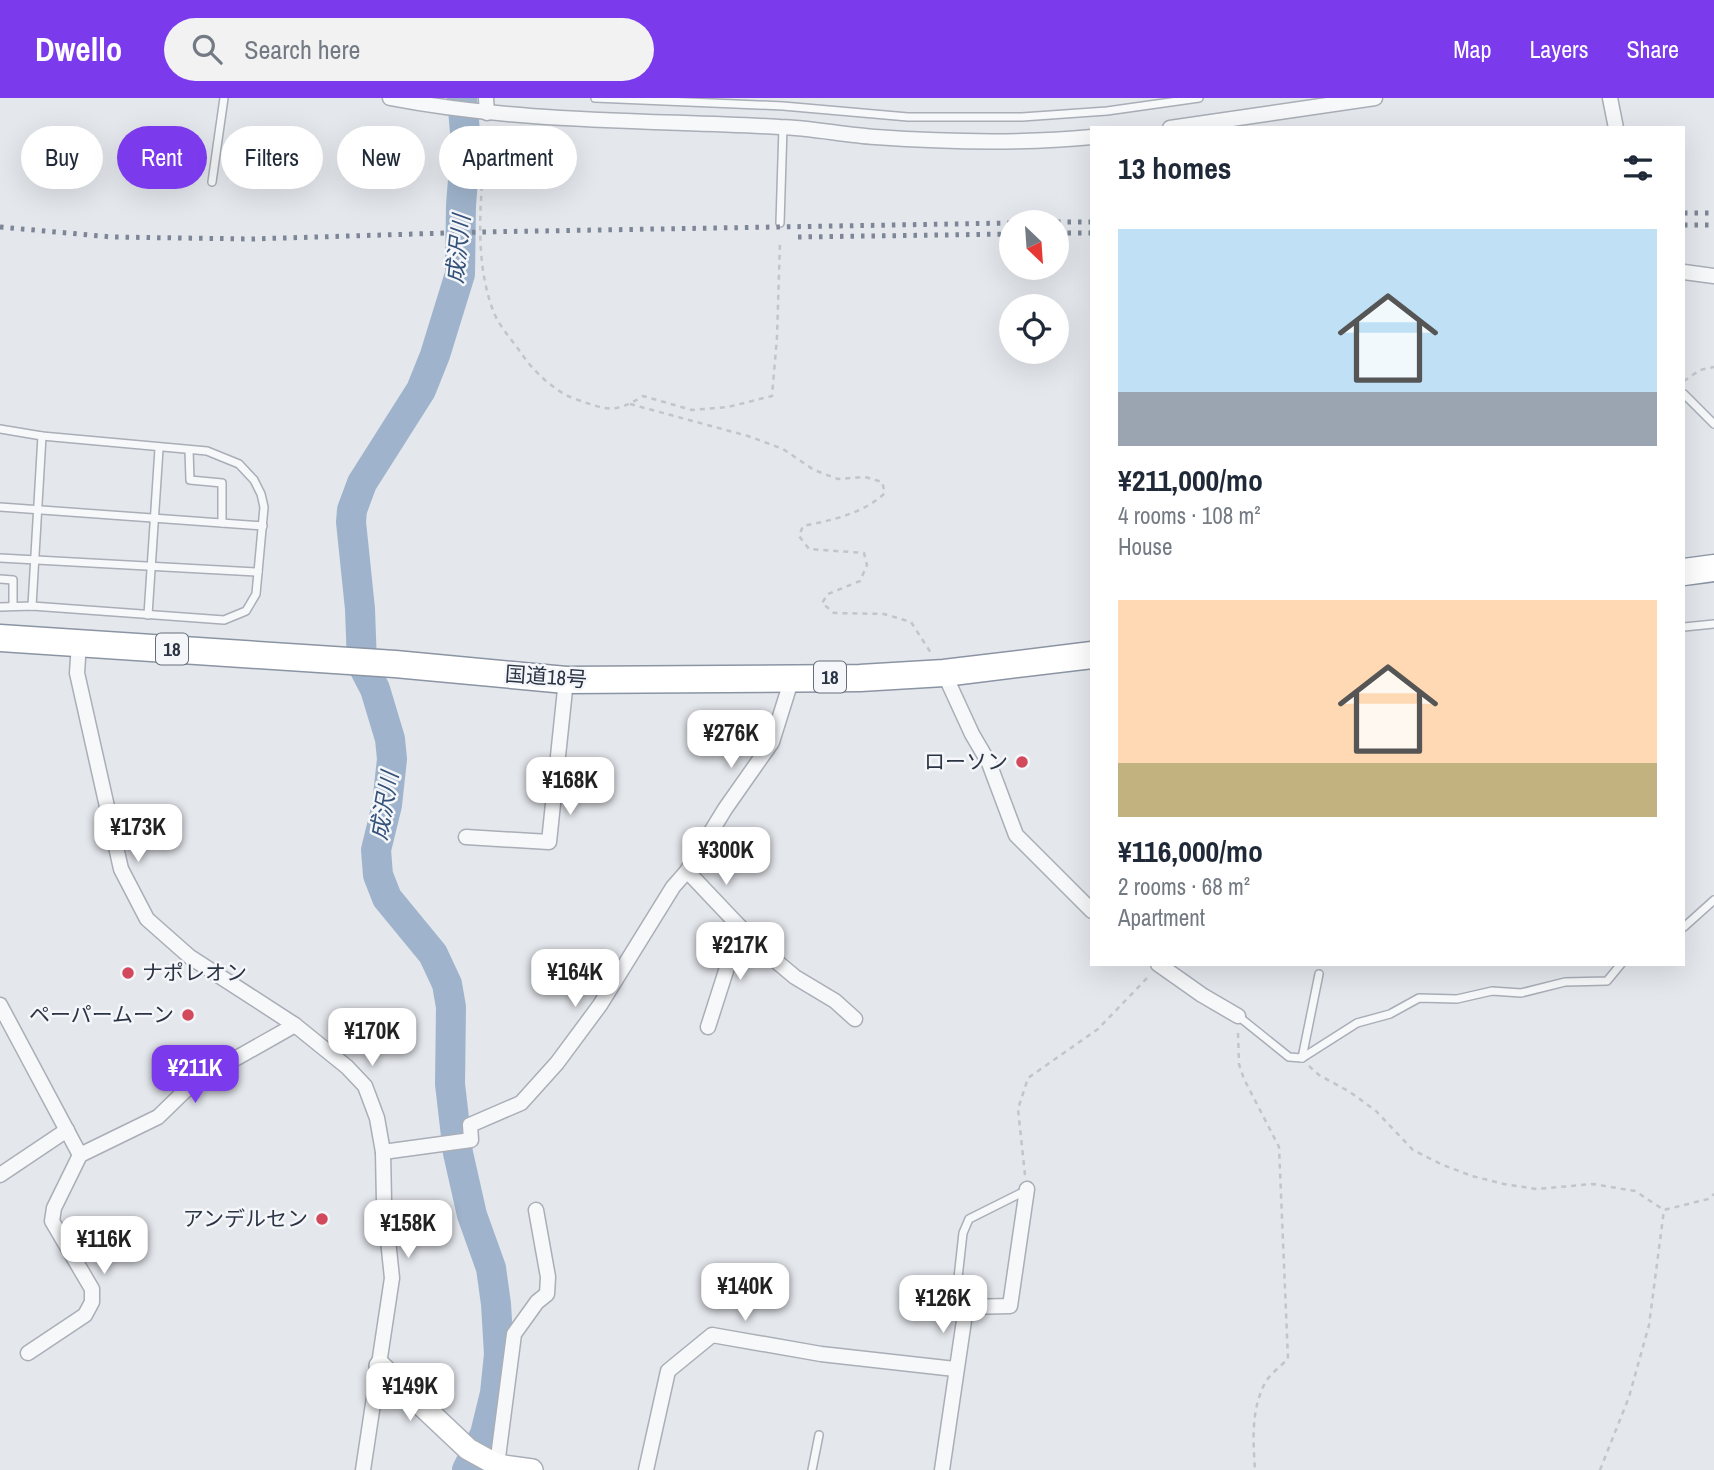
<!DOCTYPE html>
<html lang="en">
<head>
<meta charset="utf-8">
<style>
  body { margin:0; font-family:"Archivo Narrow","Noto Sans JP",sans-serif; background:#f2f2f3; color:#1f2937; height:100vh; display:flex; flex-direction:column; font-size:26px; white-space:nowrap }
  * { box-sizing:border-box; margin:0 }
  p { font-size:23px; color:#747a83 }
  .icon { flex:none; width:38px; height:38px; fill:none; stroke:currentColor; stroke-width:2; stroke-linecap:round; stroke-linejoin:round }
  .map { position:relative; flex:1; overflow:hidden }
  .side { position:absolute; left:1090px; top:28px; width:595px; height:840px; display:flex; flex-direction:column; background:#fff; border-radius:0px; box-shadow:0 7px 28px #0002 }
  .side>* { flex:none }
  .banner { position:absolute; left:21px; top:28px; width:665px; height:63px; display:flex; gap:14px }
  .needle { width:46px; rotate:155deg }
  .fabs { position:absolute; left:999px; top:112px; display:grid; gap:14px }
  .fabs a { display:grid; place-items:center; width:70px; height:70px; border-radius:50%; background:#fff; box-shadow:0 7px 28px #0002; font-size:35px }
  .price { position:absolute; translate:-50% -60px; padding:0 16px; border-radius:14px; background:#fff; color:#222; font-size:23px; line-height:46px; filter:drop-shadow(0 2px 4px #0008) }
  .price::after { content:''; position:absolute; left:50%; top:42px; width:21px; height:16px; margin-left:-10px; background:inherit; clip-path:polygon(0 0,100% 0,50% 100%) }
  .price.on { background:#7c3aed; color:#fff }
  ul { padding:0; list-style:none }
  li { display:grid; align-content:center; gap:14px; height:371px; padding:0 28px }
  li span { display:grid; place-items:center; height:217px; border-radius:0px; color:#555 }
  li>.icon { margin-inline-start:auto }
  span .icon { width:126px; height:126px; fill:#fffc; stroke-width:1 }
  li b { font-size:30px }
  h2 { display:flex; justify-content:space-between; align-items:center; height:84px; padding:0 28px; font-size:30px }
  .pill { padding:0 24px; border-radius:32px; background:#fff; box-shadow:0 7px 28px #0002; font-size:24px; line-height:63px }
  .pill.on { background:#7c3aed; color:#fff }
  header { display:flex; align-items:center; gap:42px; box-sizing:border-box; height:98px; padding:0 35px; background:#7c3aed; color:#fff }
  header strong { font-size:33px }
  nav { display:flex; gap:38px; margin-inline-start:auto; font-size:24px }
  .search { width:490px; height:63px; background:#f2f2f3; display:flex; align-items:center; gap:18px; box-sizing:border-box; padding:0 24px; border-radius:38px; color:#747a83; font-size:26px }
  .map>svg:first-child { display:block }
  .lines { fill:none; stroke-linecap:round; stroke-linejoin:round }
  .river { stroke:#9fb4cc; stroke-width:30 }
  .lane-casing { stroke:#a9aeb7; stroke-width:10 }
  .street-casing { stroke:#a9aeb7; stroke-width:17 }
  .secondary-casing { stroke:#a9aeb7; stroke-width:24 }
  .highway-casing { stroke:#8b94a3; stroke-width:29 }
  .path { stroke:#c2c5cb; stroke-width:2.5; stroke-dasharray:5 5; stroke-linecap:butt }
  .lane { stroke:#f7f8fa; stroke-width:7 }
  .street { stroke:#f7f8fa; stroke-width:14 }
  .secondary { stroke:#fff; stroke-width:21 }
  .highway { stroke:#fff; stroke-width:26 }
  .rail { stroke:#7d8696; stroke-width:5; stroke-dasharray:3.5 7; stroke-linecap:butt }
  .poi-dot { fill:#d1495b; stroke:#f4f6f9; stroke-width:2.5 }
  .labels { text-anchor:middle; stroke-width:5; stroke-linejoin:round; paint-order:stroke }
  .shield { fill:#f4f6f9; stroke:#676e7b; stroke-width:2 }
  .shield-label { font-size:19px; font-weight:bold; fill:#2b3445 }
  .street-label { font-size:21px; fill:#2b3445; stroke:#f4f6f9 }
  .poi-label { font-size:21px; fill:#2b3445; stroke:#f4f6f9; text-anchor:end }
  .water-label { font-size:23px; font-style:italic; fill:#34527a; stroke:#f4f6f9 }
</style>
</head>
<body>
<header>
<strong>Dwello</strong>
<div class="search"><svg class="icon" aria-label="search" viewBox="0 0 24 24"><circle cx="10" cy="10" r="6"/><path d="M15 15l6 6"/></svg>Search here</div>
<nav><a>Map</a><a>Layers</a><a>Share</a></nav>
</header>
<div class="map">
<svg width="1714" height="1372" viewBox="0 0 1714 1372">
  <rect width="100%" height="100%" fill="#e4e7ec"/>
  <g class="lines">
    <!-- river -->
    <path class="river" d="M 462,0 L 466,45 L 461,107 L 460,176 L 435,257 L 421,292 L 362,385 L 352,412 L 351,424 L 360,511 L 362,566 L 375,591 L 390,641 L 392,661 L 387,707 L 376,752 L 378,777 L 387,800 L 433,856 L 447,886 L 451,909 L 450,986 L 458,1055 L 472,1117 L 491,1170 L 496,1206 L 499,1256 L 495,1295 L 485,1336 L 467,1372"/>
    <!-- lane casing -->
    <g class="lane-casing">
      <g id="lane">
        <path d="M 595,0 L 783,8 L 908,19 L 1022,19 L 1107,13 L 1199,0"/>
        <path d="M 212,84 L 224,0"/>
        <path d="M 780,125 L 783,29"/>
        <path d="M 1684,296 L 1714,326"/>
        <path d="M 0,331 L 42,338 L 207,353 L 239,366 L 254,382 L 261,396 L 264,409 L 256,496 L 246,513 L 224,522 L 32,508 L 0,509"/>
        <path d="M 189,352 L 190,382 L 222,385 L 222,425"/>
        <path d="M 0,409 L 263,428"/>
        <path d="M 0,460 L 258,474"/>
        <path d="M 0,481 L 13,482 L 13,508"/>
        <path d="M 32,508 L 42,338"/>
        <path d="M 148,517 L 159,351"/>
        <path d="M 1684,529 L 1714,526"/>
        <path d="M 1684,829 L 1714,802"/>
        <path d="M 1238,918 L 1289,959 L 1302,960 L 1357,925 L 1390,916 L 1419,900 L 1457,901 L 1492,893 L 1521,895 L 1565,884 L 1607,883 L 1621,866"/>
        <path d="M 1302,960 L 1319,876"/>
        <path d="M 966,1209 L 955,1207 L 963,1135 L 969,1121 L 1027,1092"/>
        <path d="M 812,1372 L 819,1337"/>
      </g>
    </g>
    <!-- street casing -->
    <g class="street-casing">
      <g id="street">
        <path d="M 390,0 C 519,25 650,22 780,29 C 812,30 844,37 875,39 C 947,44 1020,46 1092,39"/>
        <path d="M 486,0 L 487,15"/>
        <path d="M 1610,0 L 1616,30"/>
        <path d="M 1170,30 L 1375,0"/>
        <path d="M 1684,174 L 1714,178"/>
        <path d="M 79,545 L 77,575 L 121,771 L 147,821 L 190,859 L 295,927 L 347,969 L 365,988 L 377,1020 L 383,1054 L 384,1104 L 392,1180 L 363,1372"/>
        <path d="M 944,575 L 972,636 L 989,665 L 1016,737 L 1092,813"/>
        <path d="M 466,739 L 549,744 L 566,582"/>
        <path d="M 687,773 L 759,849 L 795,879 L 835,903 L 855,921"/>
        <path d="M 1158,866 L 1202,897 L 1238,918"/>
        <path d="M 0,907 L 80,1057"/>
        <path d="M 708,929 L 740,829"/>
        <path d="M 383,1054 L 471,1042 L 470,1027 L 521,1005 L 557,965 L 600,907 L 673,789 L 687,773 L 725,711 L 772,644 L 792,580"/>
        <path d="M 0,1077 L 67,1032"/>
        <path d="M 28,1255 L 85,1217 L 92,1204 L 92,1191 L 52,1123 L 54,1110 L 80,1057 L 158,1019 L 194,984 L 295,927"/>
        <path d="M 497,1367 L 514,1236 L 537,1204 L 547,1196 L 548,1179 L 536,1112"/>
        <path d="M 646,1372 L 668,1273 L 712,1237 L 821,1256 L 955,1271"/>
        <path d="M 942,1372 L 966,1209 L 1010,1208 L 1027,1091"/>
      </g>
    </g>
    <!-- secondary casing -->
    <g class="secondary-casing">
      <path id="secondary" d="M 380,1268 L 468,1351 L 497,1367 L 532,1372"/>
    </g>
    <!-- highway casing -->
    <g class="highway-casing">
      <g id="highway">
        <path d="M 1684,474 L 1714,470"/>
        <path d="M 0,540 L 395,566 L 566,582 L 860,580 L 944,575 L 1092,557"/>
      </g>
    </g>
    <!-- path -->
    <g class="path">
      <path d="M 486,28 C 483,89 471,156 494,215 C 500,229 512,242 521,255 C 534,274 556,295 578,302 C 608,312 614,316 643,298 L 692,312 L 728,309 L 772,298 L 777,239 L 780,144"/>
      <path d="M 1684,283 L 1700,272 L 1714,269"/>
      <path d="M 630,306 L 748,338 L 783,351 L 814,372 L 838,381 L 865,379 L 882,384 L 885,395 C 862,416 833,422 803,428 L 799,438 L 809,451 L 864,455 L 867,467 L 860,483 L 828,496 L 822,505 L 834,515 L 884,516 L 911,524 L 931,555"/>
      <path d="M 1238,935 L 1239,966 L 1244,981 L 1279,1049 L 1288,1261 C 1281,1268 1270,1276 1265,1285 C 1251,1312 1253,1342 1255,1372"/>
      <path d="M 1309,968 L 1319,977 L 1350,994 L 1376,1013 L 1413,1052 L 1443,1067 L 1472,1078 L 1504,1086 L 1537,1091 L 1593,1086 L 1635,1093 L 1664,1112 L 1708,1101 L 1714,1096"/>
      <path d="M 1025,1077 L 1018,1011 L 1028,980 L 1098,931 L 1150,877"/>
      <path d="M 1600,1372 L 1629,1299 L 1649,1227 L 1664,1112"/>
    </g>
    <!-- lane -->
    <use href="#lane" class="lane"/>
    <!-- street -->
    <use href="#street" class="street"/>
    <!-- secondary -->
    <use href="#secondary" class="secondary"/>
    <!-- highway -->
    <use href="#highway" class="highway"/>
    <!-- rail -->
    <g class="rail">
      <path d="M 1684,115 L 1714,115"/>
      <path d="M 1057,124 L 1092,124"/>
      <path d="M 1684,127 L 1714,127"/>
      <path d="M 0,129 L 112,139 L 251,141 L 480,134 L 1012,125"/>
      <path d="M 1057,135 L 1092,135"/>
      <path d="M 798,139 L 1012,136"/>
    </g>
  </g>
  <!-- markers -->
  <g class="poi-dot">
    <circle cx="1022" cy="664" r="7"/>
    <circle cx="128" cy="875" r="7"/>
    <circle cx="188" cy="917" r="7"/>
    <circle cx="322" cy="1121" r="7"/>
  </g>
  <g class="labels">
    <!-- shield labels -->
    <g class="shield">
      <rect x="156" y="535.5" width="32" height="31" rx="5"/>
      <rect x="814" y="563.5" width="32" height="31" rx="5"/>
    </g>
    <g class="shield-label">
      <text x="172" y="558">18</text>
      <text x="830" y="586">18</text>
    </g>
    <!-- street labels -->
    <g class="street-label">
      <text transform="translate(546 579) rotate(4)" y="7">国道18号</text>
    </g>
    <!-- poi labels -->
    <g class="poi-label">
      <text x="1008" y="671">ローソン</text>
      <text x="142" y="882" text-anchor="start">ナポレオン</text>
      <text x="174" y="924">ペーパームーン</text>
      <text x="308" y="1128">アンデルセン</text>
    </g>
    <!-- water labels -->
    <g class="water-label">
      <text transform="translate(458 151) rotate(-84)" y="8">成沢川</text>
      <text transform="translate(384 708) rotate(-80)" y="8">成沢川</text>
    </g>
  </g>
</svg>
<div class="fabs">
<a><svg class="needle" viewBox="-14 -14 28 28"><path d="M0-13l5 13h-10z" fill="#e53935"/><path d="M0 13l5-13h-10z" fill="#747a83"/></svg></a>
<a><svg class="icon" aria-label="locate" viewBox="0 0 24 24"><circle cx="12" cy="12" r="6"/><path d="M12 2v4M12 18v4M2 12h4M18 12h4"/></svg></a>
</div>
<b class="price" style="left:731px;top:672px">¥276K</b>
<b class="price" style="left:570px;top:719px">¥168K</b>
<b class="price" style="left:138px;top:766px">¥173K</b>
<b class="price" style="left:726px;top:789px">¥300K</b>
<b class="price" style="left:740px;top:884px">¥217K</b>
<b class="price" style="left:575px;top:911px">¥164K</b>
<b class="price" style="left:372px;top:970px">¥170K</b>
<b class="price on" style="left:195px;top:1007px">¥211K</b>
<b class="price" style="left:408px;top:1162px">¥158K</b>
<b class="price" style="left:104px;top:1178px">¥116K</b>
<b class="price" style="left:745px;top:1225px">¥140K</b>
<b class="price" style="left:943px;top:1237px">¥126K</b>
<b class="price" style="left:410px;top:1325px">¥149K</b>
<div class="banner">
<a class="pill">Buy</a>
<a class="pill on">Rent</a>
<a class="pill">Filters</a>
<a class="pill">New</a>
<a class="pill">Apartment</a>
</div>
<section class="side">
<h2>13 homes<svg class="icon" aria-label="filters" viewBox="0 0 24 24"><path d="M4 7h16M4 17h16"/><circle cx="9" cy="7" r="2"/><circle cx="15" cy="17" r="2"/></svg></h2>
<ul>
<li><span style="background:linear-gradient(#bfe0f5 75%,#9aa5b1 0)"><svg class="icon" aria-label="home" viewBox="0 0 24 24"><path d="M3 11l9-7 9 7M6 9v11h12V9"/></svg></span><div><b>¥211,000/mo</b><p>4 rooms · 108 m²</p><p>House</p></div></li>
<li><span style="background:linear-gradient(#ffd9b3 75%,#c2b280 0)"><svg class="icon" aria-label="home" viewBox="0 0 24 24"><path d="M3 11l9-7 9 7M6 9v11h12V9"/></svg></span><div><b>¥116,000/mo</b><p>2 rooms · 68 m²</p><p>Apartment</p></div></li>
</ul>
</section>
</div>
</body>
</html>
